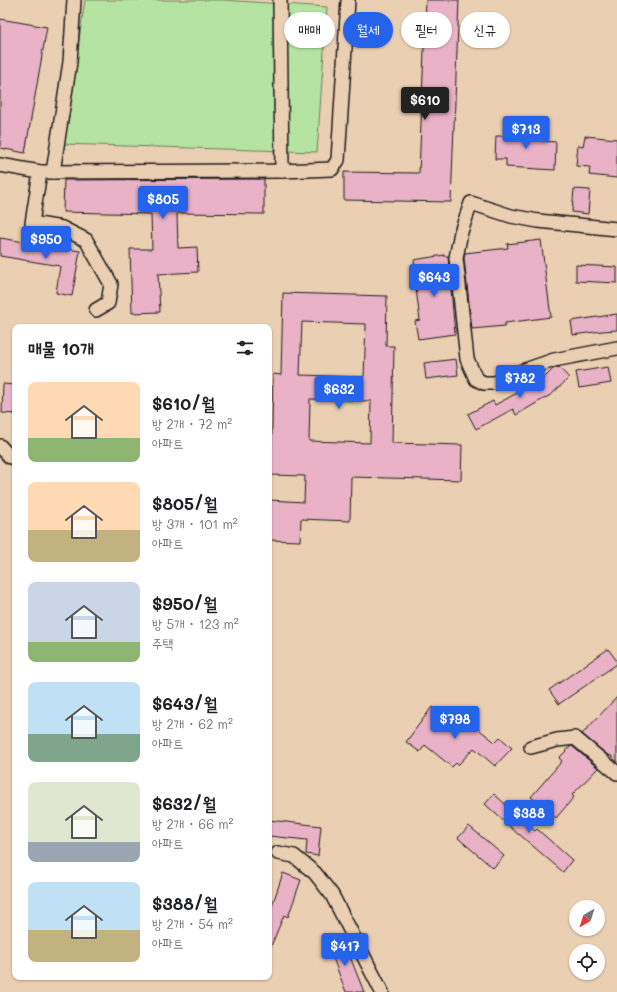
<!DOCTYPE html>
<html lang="ko">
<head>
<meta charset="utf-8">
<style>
  body { margin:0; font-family:Mali,"Poor Story",sans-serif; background:#f2f2f2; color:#202124; height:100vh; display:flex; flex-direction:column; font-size:15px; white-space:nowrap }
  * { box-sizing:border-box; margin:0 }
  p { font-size:13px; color:#757577 }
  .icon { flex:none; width:22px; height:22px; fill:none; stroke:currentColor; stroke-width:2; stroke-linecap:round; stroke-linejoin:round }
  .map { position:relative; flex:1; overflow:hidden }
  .details { position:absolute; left:12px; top:324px; width:260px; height:656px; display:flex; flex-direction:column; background:#fff; border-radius:8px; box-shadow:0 1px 3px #0004 }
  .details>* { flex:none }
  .top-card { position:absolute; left:284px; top:12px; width:273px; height:36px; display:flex; gap:8px }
  .needle { width:26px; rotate:219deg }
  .fabs { position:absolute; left:569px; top:900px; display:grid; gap:8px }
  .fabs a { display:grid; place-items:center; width:36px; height:36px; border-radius:50%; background:#fff; box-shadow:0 1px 3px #0004; font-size:20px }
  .price { position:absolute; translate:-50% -34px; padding:0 9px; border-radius:4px; background:#2563eb; color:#fff; font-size:13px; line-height:26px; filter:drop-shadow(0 1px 2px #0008) }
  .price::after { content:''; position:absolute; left:50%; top:24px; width:12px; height:9px; margin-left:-6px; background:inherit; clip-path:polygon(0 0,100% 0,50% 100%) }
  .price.current { background:#222; color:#fff }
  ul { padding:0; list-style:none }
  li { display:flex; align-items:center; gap:12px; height:100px; padding:0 16px }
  li span { display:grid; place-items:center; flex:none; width:112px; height:80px; border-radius:8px; color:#555 }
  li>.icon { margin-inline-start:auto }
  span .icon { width:48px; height:48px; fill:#fffc; stroke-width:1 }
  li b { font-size:17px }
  h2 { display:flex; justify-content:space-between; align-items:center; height:48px; padding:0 16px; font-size:17px }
  .pill { padding:0 14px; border-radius:18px; background:#fff; box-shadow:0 1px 3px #0004; font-size:14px; line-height:36px }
  .pill.current { background:#2563eb; color:#fff }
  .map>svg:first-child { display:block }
  .green { fill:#b5e3a1; stroke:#68805e }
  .building { fill:#eab2c7; stroke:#1c1c1c; fill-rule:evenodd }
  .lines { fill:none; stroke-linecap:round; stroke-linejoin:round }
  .street-casing { stroke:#1c1c1c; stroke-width:16 }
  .street { stroke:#ebcfb2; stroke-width:13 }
</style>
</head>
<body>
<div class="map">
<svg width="617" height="992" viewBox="0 0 617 992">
  <rect width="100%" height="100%" fill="#ebcfb2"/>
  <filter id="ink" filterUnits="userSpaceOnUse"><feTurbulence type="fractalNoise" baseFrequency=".025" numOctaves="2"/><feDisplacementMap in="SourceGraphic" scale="8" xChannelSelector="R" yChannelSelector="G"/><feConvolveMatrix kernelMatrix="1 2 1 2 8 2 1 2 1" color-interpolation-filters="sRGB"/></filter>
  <g filter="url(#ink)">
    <!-- green -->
    <path class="green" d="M 85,0 L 223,0 L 327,7 L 317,152 L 63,144 Z"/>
    <!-- building -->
    <g class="building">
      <path d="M 426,0 L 459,0 L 451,202 L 344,200 L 344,172 L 419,173 Z"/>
      <path d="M 0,19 L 47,27 L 25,153 L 0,148 Z"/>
      <path d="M 504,129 L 542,130 L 541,141 L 556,142 L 555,170 L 506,167 L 506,159 L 495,159 L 496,136 L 504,136 Z"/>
      <path d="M 585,136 L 617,139 L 617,178 L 589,175 L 590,167 L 576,166 L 578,145 L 583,146 Z"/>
      <path d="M 264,179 L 264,214 L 177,213 L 178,248 L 197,247 L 198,272 L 158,274 L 160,312 L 132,313 L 130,249 L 152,249 L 151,214 L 63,212 L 64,180 Z"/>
      <path d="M 574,189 L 590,190 L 588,214 L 572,212 Z"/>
      <path d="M 0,238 L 80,251 L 72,296 L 56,293 L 60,266 L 0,256 Z"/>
      <path d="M 541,240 L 551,317 L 505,323 L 505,326 L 472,329 L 464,258 L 465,253 L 508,248 L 507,244 Z"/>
      <path d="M 444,255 L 444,256 L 448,256 L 455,334 L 418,339 L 415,321 L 420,320 L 416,289 L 418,289 L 414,260 Z"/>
      <path d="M 576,265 L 617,267 L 617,283 L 576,281 Z"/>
      <path d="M 283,293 L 387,296 L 386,346 L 394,346 L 392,443 L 462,445 L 461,480 L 351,477 L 350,521 L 301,519 L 300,541 L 269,540 L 269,500 L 304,502 L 305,476 L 271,475 L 273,374 L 281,375 ZM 302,322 L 366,324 L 364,377 L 300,375 ZM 310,399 L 371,401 L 370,443 L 309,441 Z"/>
      <path d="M 617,314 L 617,330 L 602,331 L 573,335 L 571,321 Z"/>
      <path d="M 456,359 L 458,375 L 426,379 L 424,363 Z"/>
      <path d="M 559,367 L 569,378 L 552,394 L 516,415 L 513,409 L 476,429 L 468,414 L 493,401 L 495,405 L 543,379 L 553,369 Z"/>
      <path d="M 608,367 L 611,383 L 579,388 L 576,372 Z"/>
      <path d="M 3,384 L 15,385 L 15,414 L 2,413 Z"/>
      <path d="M 608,649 L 617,661 L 617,664 L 559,704 L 549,690 Z"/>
      <path d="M 617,697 L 617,762 L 610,755 L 609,756 L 582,734 Z"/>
      <path d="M 432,707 L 461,728 L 467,720 L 495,742 L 500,737 L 512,748 L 495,766 L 474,748 L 458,765 L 456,763 L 452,767 L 425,745 L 420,752 L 406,742 Z"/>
      <path d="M 572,746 L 598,768 L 572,795 L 574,797 L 556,818 L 531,797 L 562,761 L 559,758 L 570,747 Z"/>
      <path d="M 494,794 L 535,831 L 537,829 L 572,860 L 563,872 L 519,834 L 519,835 L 485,804 Z"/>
      <path d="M 269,820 L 321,826 L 318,856 L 306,854 L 307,840 L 269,836 Z"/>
      <path d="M 469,826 L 504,856 L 493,868 L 458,838 Z"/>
      <path d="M 283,873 L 301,880 L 288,917 L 284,915 L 269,951 L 269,915 Z"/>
      <path d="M 343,939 L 364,992 L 346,992 L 328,945 Z"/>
    </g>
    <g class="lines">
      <!-- street casing -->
      <g class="street-casing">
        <g id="street">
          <path d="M 280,0 L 282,171"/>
          <path d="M 0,165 L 40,172 L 282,171 L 332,169 L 338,160 L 348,0"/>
          <path d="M 40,172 L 32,223 L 62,228 L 86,240 L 111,284 L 108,303 L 96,310"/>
          <path d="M 53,172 L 70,62 L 74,0"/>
          <path d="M 617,229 L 538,221 L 511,216 L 471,203 L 461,232 L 456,258 L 467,359 L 476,379 L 484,383 L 495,383 L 519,372 L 554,360 L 617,348"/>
          <path d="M 0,446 L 10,457 L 15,458"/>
          <path d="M 531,747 L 557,740 L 575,738 L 617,773"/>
          <path d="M 278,853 L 294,856 L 315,873 L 332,895 L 382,992"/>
        </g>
      </g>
      <!-- street -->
      <use href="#street" class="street"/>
    </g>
  </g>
</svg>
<div class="fabs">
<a><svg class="needle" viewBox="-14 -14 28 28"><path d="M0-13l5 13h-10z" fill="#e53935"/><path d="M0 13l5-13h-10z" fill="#757577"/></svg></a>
<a><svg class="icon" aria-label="locate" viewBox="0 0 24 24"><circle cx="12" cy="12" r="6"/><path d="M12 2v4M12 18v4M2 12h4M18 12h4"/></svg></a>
</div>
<b class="price current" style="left:425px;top:121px">$610</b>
<b class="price" style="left:526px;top:150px">$713</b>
<b class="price" style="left:163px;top:220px">$805</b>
<b class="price" style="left:46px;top:260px">$950</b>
<b class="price" style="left:434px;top:298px">$643</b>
<b class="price" style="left:520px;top:399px">$782</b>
<b class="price" style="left:339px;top:410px">$632</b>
<b class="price" style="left:455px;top:740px">$798</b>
<b class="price" style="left:529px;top:834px">$388</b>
<b class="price" style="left:345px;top:967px">$417</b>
<div class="top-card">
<a class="pill">매매</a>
<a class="pill current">월세</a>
<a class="pill">필터</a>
<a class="pill">신규</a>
</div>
<section class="details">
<h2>매물 10개<svg class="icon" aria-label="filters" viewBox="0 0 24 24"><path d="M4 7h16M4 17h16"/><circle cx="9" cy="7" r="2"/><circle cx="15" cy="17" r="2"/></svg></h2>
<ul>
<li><span style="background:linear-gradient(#ffd9b3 70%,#8fb573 0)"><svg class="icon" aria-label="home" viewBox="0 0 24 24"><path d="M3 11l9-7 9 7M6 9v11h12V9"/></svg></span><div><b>$610/월</b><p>방 2개 · 72 m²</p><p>아파트</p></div></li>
<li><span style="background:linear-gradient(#ffd9b3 60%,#c2b280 0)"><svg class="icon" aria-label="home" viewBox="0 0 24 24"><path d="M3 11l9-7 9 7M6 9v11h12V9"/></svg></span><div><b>$805/월</b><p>방 3개 · 101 m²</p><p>아파트</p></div></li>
<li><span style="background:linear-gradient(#c9d6e8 75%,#8fb573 0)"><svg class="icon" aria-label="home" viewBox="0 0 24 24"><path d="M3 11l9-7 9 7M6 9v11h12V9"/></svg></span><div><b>$950/월</b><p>방 5개 · 123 m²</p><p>주택</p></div></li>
<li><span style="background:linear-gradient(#bfe0f5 65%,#7fa58c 0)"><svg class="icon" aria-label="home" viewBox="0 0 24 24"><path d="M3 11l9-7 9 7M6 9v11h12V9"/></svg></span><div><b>$643/월</b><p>방 2개 · 62 m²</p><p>아파트</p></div></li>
<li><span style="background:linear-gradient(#dfe7d0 75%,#9aa5b1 0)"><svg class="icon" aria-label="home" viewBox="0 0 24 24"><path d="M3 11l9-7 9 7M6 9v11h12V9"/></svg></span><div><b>$632/월</b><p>방 2개 · 66 m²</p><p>아파트</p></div></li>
<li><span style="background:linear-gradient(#bfe0f5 60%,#c2b280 0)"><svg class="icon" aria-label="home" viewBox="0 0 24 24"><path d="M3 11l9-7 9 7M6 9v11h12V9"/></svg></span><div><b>$388/월</b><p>방 2개 · 54 m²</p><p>아파트</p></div></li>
</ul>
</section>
</div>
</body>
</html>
